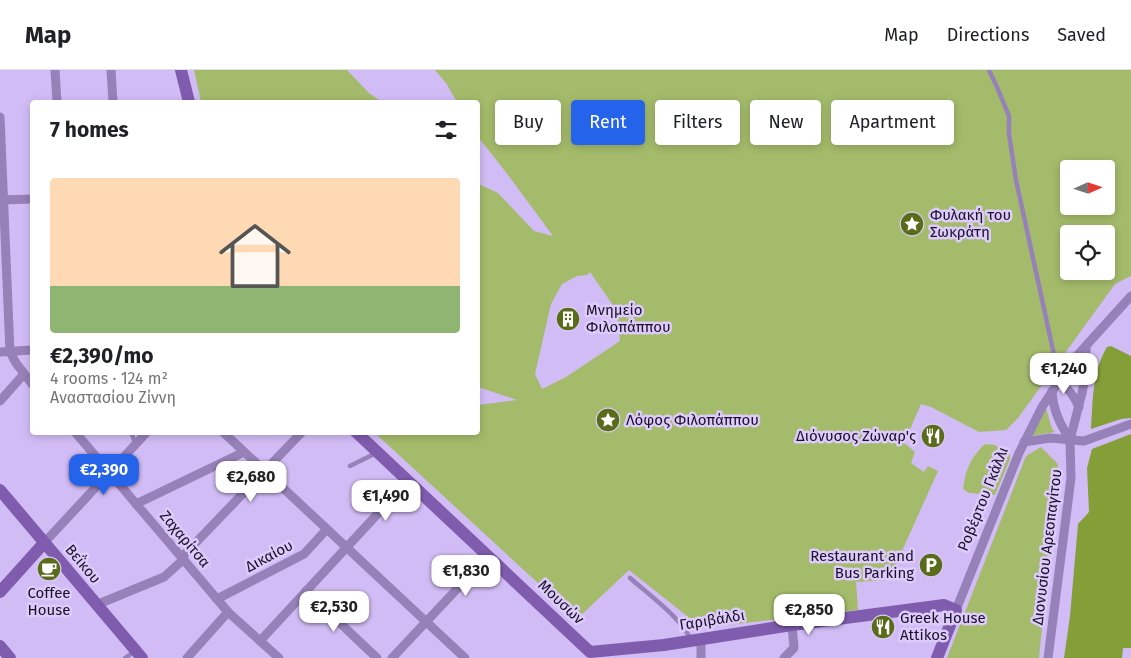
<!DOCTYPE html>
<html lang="en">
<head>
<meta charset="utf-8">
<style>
  body { margin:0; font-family:"Fira Sans",sans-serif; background:#f2f2f2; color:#202124; height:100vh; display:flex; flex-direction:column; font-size:19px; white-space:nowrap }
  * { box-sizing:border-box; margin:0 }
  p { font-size:16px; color:#757577 }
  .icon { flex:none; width:28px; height:28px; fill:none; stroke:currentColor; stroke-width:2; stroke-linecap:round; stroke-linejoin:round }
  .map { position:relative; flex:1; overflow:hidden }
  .details { position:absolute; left:30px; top:30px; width:450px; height:335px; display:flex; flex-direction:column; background:#fff; border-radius:5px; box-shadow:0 2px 8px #0003 }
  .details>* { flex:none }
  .hud { position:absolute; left:495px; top:30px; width:475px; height:45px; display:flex; gap:10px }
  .needle { width:32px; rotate:87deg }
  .controls { position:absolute; left:1060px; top:90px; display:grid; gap:10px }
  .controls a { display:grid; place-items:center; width:55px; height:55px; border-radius:5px; background:#fff; box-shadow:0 2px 8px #0003; font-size:25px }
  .price { position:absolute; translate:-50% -42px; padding:0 11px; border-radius:10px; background:#fff; color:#222; font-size:16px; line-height:32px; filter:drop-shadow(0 1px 2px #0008) }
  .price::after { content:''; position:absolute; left:50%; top:30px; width:15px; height:11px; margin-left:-8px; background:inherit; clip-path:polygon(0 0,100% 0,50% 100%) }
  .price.on { background:#2563eb; color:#fff }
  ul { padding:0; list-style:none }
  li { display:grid; align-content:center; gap:10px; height:265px; padding:0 20px }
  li+li { border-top:1px solid #e0e0e0 }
  li span { display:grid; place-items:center; height:155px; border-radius:5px; color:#555 }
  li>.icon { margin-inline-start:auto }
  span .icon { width:90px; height:90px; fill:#fffc; stroke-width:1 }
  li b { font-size:21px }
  h2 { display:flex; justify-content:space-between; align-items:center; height:60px; padding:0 20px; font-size:21px }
  .chip { padding:0 18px; border-radius:5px; background:#fff; box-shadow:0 2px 8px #0003; font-size:18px; line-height:45px }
  .chip.on { background:#2563eb; color:#fff }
  header { display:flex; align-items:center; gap:30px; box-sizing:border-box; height:70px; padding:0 25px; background:#fff; border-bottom:1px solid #e0e0e0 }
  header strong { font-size:24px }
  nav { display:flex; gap:28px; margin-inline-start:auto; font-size:18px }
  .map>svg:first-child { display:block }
  .green { fill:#a4bb6b; fill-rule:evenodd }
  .forest { fill:#849e38 }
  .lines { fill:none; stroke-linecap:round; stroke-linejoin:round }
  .lane { stroke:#9781b9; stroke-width:4.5 }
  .street { stroke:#9781b9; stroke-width:9 }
  .secondary { stroke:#805caf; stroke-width:12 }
  .labels { text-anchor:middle; stroke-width:5; stroke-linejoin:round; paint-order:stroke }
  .poi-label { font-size:15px; fill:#1a1126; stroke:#ddcbfb; text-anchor:start }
  .street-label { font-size:15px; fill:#1a1126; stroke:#ddcbfb }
</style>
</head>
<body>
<header>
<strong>Map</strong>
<nav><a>Map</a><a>Directions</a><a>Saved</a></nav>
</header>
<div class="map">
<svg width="1131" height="588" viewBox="0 0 1131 588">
  <rect width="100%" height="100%" fill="#d2bcf6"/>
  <!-- green -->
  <g class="green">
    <path d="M 194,0 L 347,0 L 369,23 L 382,32 L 201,32 Z"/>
    <path d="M 435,0 L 1131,0 L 1131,206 L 1115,214 L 1018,348 L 1006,360 L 979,362 L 931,337 L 921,334 L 904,373 L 915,382 L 911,393 L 924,402 L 928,396 L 938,401 L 889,510 L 856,512 L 858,540 L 702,558 L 629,500 L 577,549 L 375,363 L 478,362 L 478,335 L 517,330 L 478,317 L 478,115 L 479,114 L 498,123 L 534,161 L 553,166 L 505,101 L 478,67 L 478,32 L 457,32 L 446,13 ZM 1069,99 L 1106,99 L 1106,136 L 1069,136 ZM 1069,164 L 1106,164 L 1106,201 L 1069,201 ZM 590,202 L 617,241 L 620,271 L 566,307 L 542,319 L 535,304 L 551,234 L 562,214 L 577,206 L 587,205 Z"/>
    <path d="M 1046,338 L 1052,359 L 1055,362 L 1031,366 Z"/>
    <path d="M 985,374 L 995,375 L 1010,385 L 1010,389 L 995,425 L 969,423 L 963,419 C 966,399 970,388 985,374 Z"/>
    <path d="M 1041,377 L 1058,394 L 1039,588 L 947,588 L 1026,386 Z"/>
  </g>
  <!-- forest -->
  <g class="forest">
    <path d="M 1111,276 L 1131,286 L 1131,348 L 1121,349 L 1091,359 C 1093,331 1092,302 1107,277 Z"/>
    <path d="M 1131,364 L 1131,578 L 1123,578 L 1122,588 L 1064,588 L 1070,546 L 1078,454 L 1089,442 L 1087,398 L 1092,379 Z"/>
  </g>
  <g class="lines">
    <!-- lane -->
    <g class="lane">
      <path d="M 989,0 L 997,17 L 1009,46 L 1009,64 L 1016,110 L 1056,294"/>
      <path d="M 131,362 L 136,375"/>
      <path d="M 350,396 L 376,383"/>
      <path d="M 630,508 C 647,523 681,548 690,568"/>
      <path d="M 125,588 L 135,581"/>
    </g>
    <!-- street -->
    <g class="street">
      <path d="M 55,0 L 57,32"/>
      <path d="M 111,0 L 113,32"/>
      <path d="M 0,47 L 10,282 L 16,293 L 32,314"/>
      <path d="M 0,130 L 32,129"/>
      <path d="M 0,282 L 32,280"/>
      <path d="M 1056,295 L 1059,311 C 1068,319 1074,325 1079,337"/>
      <path d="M 1052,321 C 1053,340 1060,354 1070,370"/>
      <path d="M 0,331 L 24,304"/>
      <path d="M 75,362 L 228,542 L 279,588"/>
      <path d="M 223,362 L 465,588"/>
      <path d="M 1024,372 L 1050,368 L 1084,371 L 1131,354"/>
      <path d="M 136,434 L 244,382"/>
      <path d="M 44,473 L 147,362"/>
      <path d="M 182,487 L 302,362"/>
      <path d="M 306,521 L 377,588"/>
      <path d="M 217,529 L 304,484 L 327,459"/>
      <path d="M 96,535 L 164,507 L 184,489"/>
      <path d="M 956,540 L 1019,383 L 1042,337 L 1073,290 L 1131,226"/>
      <path d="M 701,568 L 701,588"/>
      <path d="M 260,571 L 408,411"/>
      <path d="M 187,588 L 228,542"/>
      <path d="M 392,588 L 488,486"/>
      <path d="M 784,588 L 794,578 L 792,555"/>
      <path d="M 1048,588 L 1071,408 L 1070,370 L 1082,323 L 1086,303 L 1086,277"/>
    </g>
    <!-- secondary -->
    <g class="secondary">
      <path d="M 181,0 L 189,32"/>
      <path d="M 356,362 L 590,582 L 664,575 L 792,555 L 944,535 L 956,540 L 937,588"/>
      <path d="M 0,420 L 142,588"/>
      <path d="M 0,522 L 44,473"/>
      <path d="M 0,576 L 10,588"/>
    </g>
  </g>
  <!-- icons -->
  <defs>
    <g id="sight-disc" transform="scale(1.25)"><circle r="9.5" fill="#596c1a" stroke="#ddcbfb"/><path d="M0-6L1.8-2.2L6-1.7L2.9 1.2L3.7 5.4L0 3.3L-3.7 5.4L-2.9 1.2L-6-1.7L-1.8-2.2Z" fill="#fff"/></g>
    <g id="building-disc" transform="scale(1.25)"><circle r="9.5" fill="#596c1a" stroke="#ddcbfb"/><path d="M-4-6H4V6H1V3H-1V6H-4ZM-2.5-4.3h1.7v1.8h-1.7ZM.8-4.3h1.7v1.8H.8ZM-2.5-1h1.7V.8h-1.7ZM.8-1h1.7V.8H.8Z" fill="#fff"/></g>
    <g id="restaurant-disc" transform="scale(1.25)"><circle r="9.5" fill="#596c1a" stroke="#ddcbfb"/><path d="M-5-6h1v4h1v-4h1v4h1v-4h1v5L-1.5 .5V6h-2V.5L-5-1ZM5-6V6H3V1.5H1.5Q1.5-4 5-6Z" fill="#fff"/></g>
    <g id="parking-disc" transform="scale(1.25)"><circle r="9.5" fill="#596c1a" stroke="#ddcbfb"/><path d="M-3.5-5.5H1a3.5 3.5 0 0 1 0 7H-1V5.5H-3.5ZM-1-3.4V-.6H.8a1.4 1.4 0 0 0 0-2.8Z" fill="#fff"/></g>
    <g id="cafe-disc" transform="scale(1.25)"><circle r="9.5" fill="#596c1a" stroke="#ddcbfb"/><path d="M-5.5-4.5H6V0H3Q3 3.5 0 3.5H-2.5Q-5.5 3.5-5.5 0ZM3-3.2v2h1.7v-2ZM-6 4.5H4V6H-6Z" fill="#fff"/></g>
  </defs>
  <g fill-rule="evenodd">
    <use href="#sight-disc" x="912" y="154"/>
    <use href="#building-disc" x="568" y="249"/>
    <use href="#sight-disc" x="608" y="350"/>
    <use href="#restaurant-disc" x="933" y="366"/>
    <use href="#parking-disc" x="931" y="495"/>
    <use href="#cafe-disc" x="49" y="499"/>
    <use href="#restaurant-disc" x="883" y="557"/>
  </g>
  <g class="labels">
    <!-- poi labels -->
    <g class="poi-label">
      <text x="930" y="150">Φυλακή του<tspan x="930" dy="17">Σωκράτη</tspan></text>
      <text x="586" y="245">Μνημείο<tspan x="586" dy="17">Φιλοπάππου</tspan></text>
      <text x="626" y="355">Λόφος Φιλοπάππου</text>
      <text x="916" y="371" text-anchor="end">Διόνυσος Ζώναρ'ς</text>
      <text x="914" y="491" text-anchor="end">Restaurant and<tspan x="914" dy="17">Bus Parking</tspan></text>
      <text x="49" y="528" text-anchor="middle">Coffee<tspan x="49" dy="17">House</tspan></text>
      <text x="900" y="553">Greek House<tspan x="900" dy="17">Attikos</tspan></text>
    </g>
    <!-- street labels -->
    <g class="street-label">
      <text transform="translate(983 429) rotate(-68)" y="5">Ροβέρτου Γκάλλι</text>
      <text transform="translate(185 469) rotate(50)" y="5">Ζαχαρίτσα</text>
      <text transform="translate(1047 477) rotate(-83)" y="5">Διονυσίου Αρεοπαγίτου</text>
      <text transform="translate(269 486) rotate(-28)" y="5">Δικαίου</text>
      <text transform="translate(83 494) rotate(50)" y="5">Βεΐκου</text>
      <text transform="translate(561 532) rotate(43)" y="5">Μουσών</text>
      <text transform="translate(712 550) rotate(-9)" y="5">Γαριβάλδι</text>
    </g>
  </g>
</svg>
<div class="controls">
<a><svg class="needle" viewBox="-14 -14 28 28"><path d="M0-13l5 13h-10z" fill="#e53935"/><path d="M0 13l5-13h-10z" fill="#757577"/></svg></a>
<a><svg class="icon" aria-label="locate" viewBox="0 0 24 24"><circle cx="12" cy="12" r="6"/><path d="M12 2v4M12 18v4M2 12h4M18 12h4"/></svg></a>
</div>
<b class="price" style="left:1064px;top:325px">€1,240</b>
<b class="price on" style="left:104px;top:426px">€2,390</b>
<b class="price" style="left:251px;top:433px">€2,680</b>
<b class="price" style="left:386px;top:452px">€1,490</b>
<b class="price" style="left:466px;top:527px">€1,830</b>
<b class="price" style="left:334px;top:563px">€2,530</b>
<b class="price" style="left:809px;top:566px">€2,850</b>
<div class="hud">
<a class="chip">Buy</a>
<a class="chip on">Rent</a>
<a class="chip">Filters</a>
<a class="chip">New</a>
<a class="chip">Apartment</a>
</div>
<section class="details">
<h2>7 homes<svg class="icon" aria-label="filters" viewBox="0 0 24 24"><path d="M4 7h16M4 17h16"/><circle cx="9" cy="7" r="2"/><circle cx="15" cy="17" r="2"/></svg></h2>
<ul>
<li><span style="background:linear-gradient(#ffd9b3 70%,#8fb573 0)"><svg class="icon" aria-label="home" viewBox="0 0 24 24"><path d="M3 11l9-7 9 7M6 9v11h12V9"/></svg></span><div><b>€2,390/mo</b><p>4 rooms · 124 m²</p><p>Αναστασίου Ζίννη</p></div></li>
</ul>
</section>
</div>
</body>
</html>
